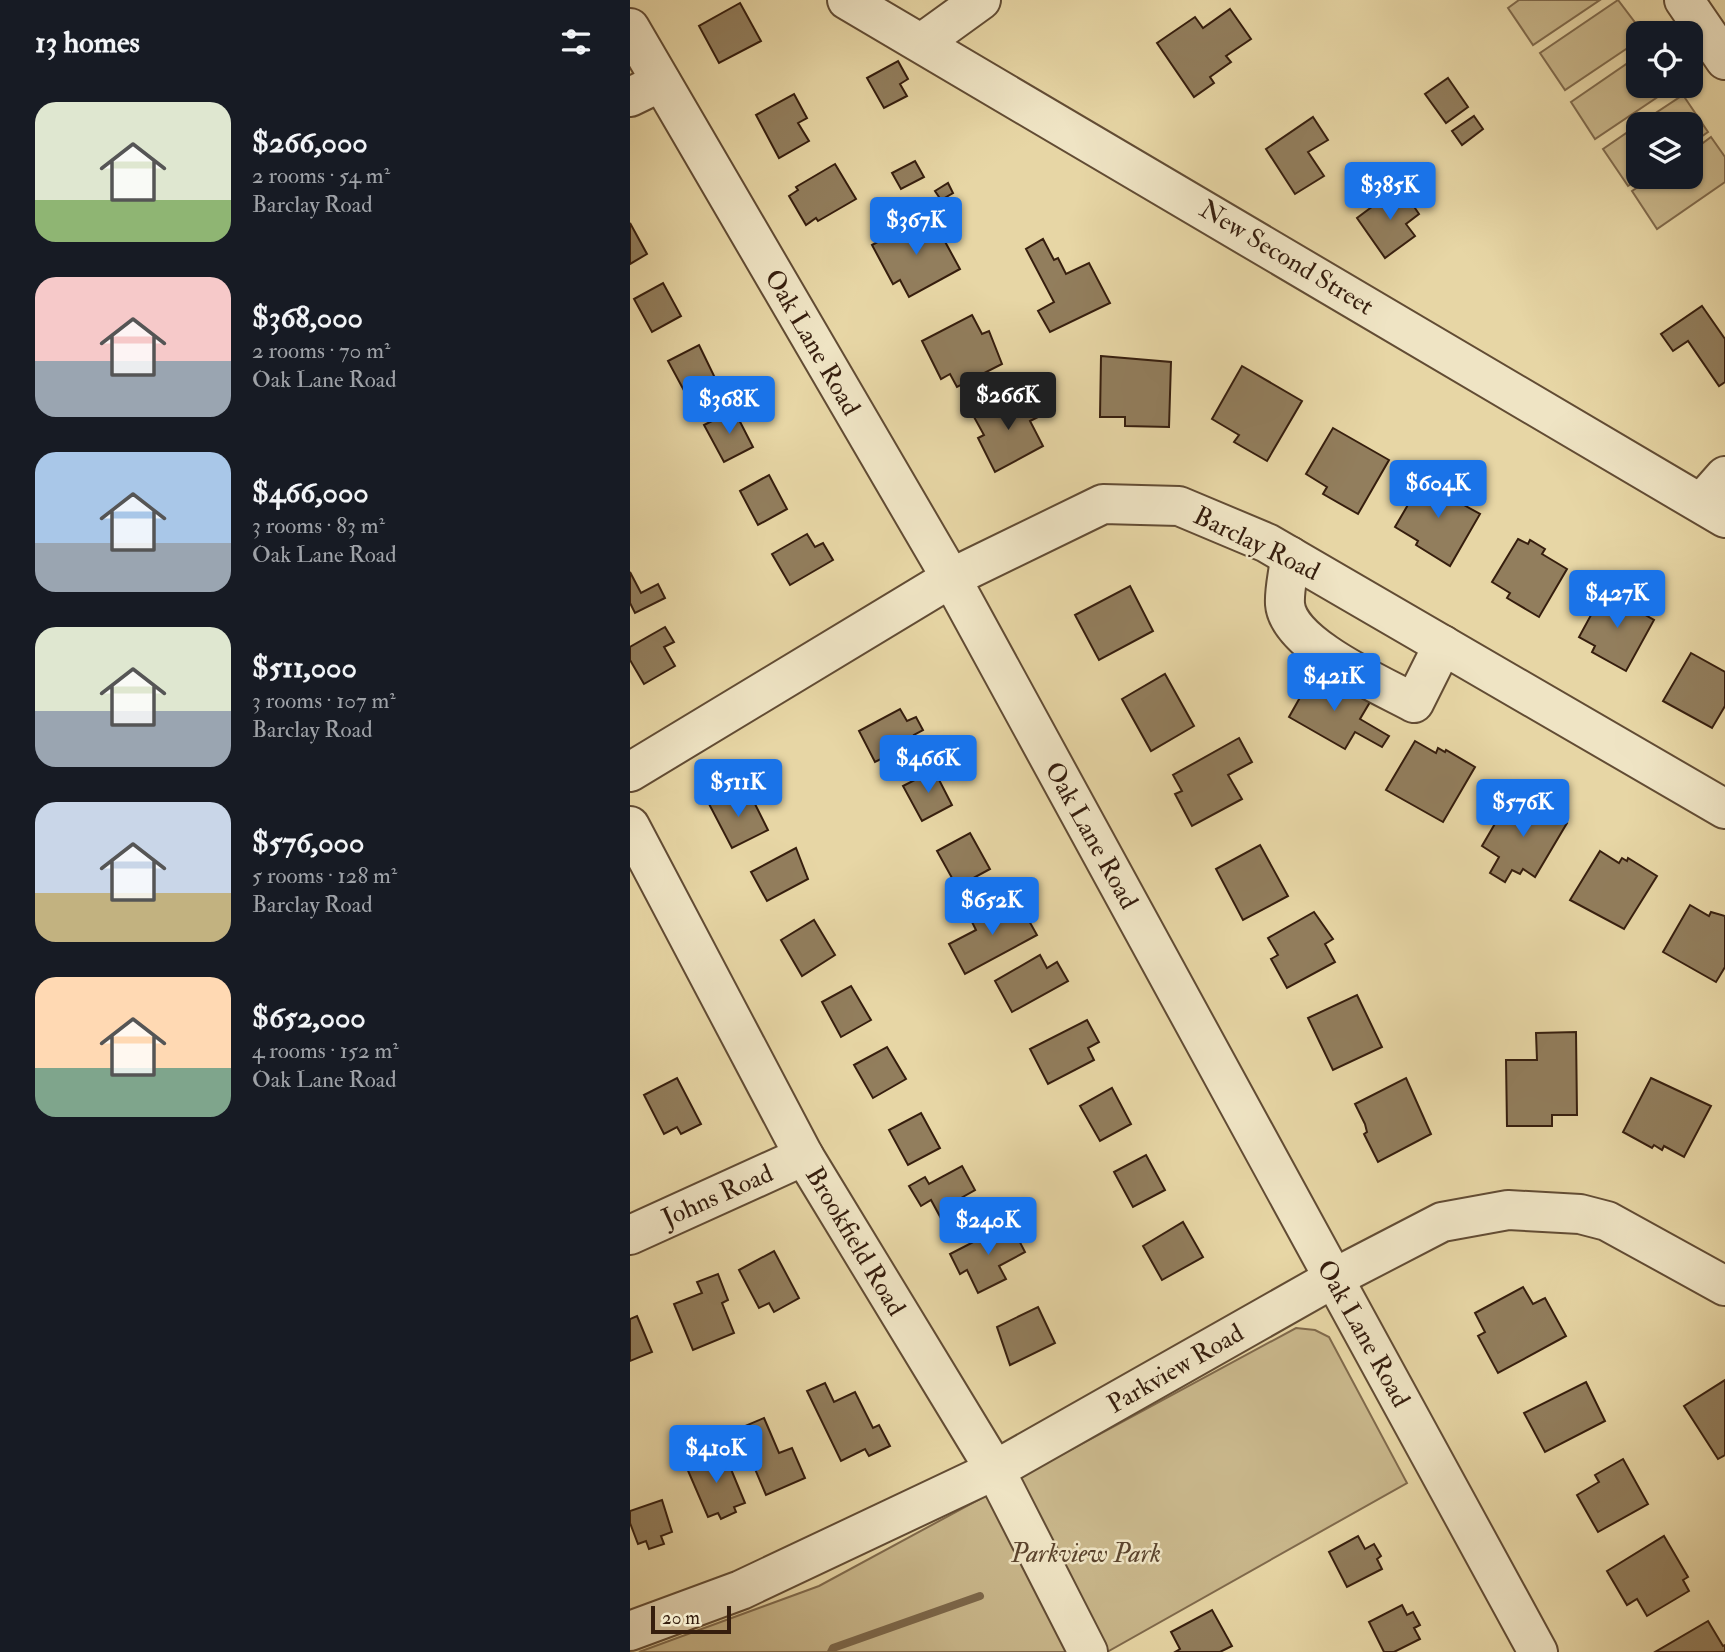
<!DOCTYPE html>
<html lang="en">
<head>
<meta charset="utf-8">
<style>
  body { margin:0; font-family:"IM FELL Double Pica",serif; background:#20242c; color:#f1f3f6; height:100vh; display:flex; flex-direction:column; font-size:26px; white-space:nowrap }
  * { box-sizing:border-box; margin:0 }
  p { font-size:23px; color:#9ea1a6 }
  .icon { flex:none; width:38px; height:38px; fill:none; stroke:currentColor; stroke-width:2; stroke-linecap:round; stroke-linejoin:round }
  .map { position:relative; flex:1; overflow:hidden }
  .drawer { display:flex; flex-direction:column; background:#171b24; width:630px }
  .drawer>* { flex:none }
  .buttons { position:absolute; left:996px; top:21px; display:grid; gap:14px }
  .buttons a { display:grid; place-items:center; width:77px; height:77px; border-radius:14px; background:#171b24; box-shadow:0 2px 5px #0004; font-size:35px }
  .scale { position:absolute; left:21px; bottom:18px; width:80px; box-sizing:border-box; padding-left:7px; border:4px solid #361e0e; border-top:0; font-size:19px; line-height:24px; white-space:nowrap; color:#361e0e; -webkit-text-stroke:5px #efe4c4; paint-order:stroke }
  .price { position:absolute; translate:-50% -60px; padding:0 16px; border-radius:7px; background:#1a73e8; color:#fff; font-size:23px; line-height:46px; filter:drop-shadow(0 2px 4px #0008) }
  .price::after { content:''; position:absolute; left:50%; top:42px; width:21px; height:16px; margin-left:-10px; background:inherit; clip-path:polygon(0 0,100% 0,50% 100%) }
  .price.selected { background:#222; color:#fff }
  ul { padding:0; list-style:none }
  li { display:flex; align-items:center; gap:21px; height:175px; padding:0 35px }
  li span { display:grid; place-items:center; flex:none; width:196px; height:140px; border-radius:21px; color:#555 }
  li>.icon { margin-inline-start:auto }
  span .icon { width:84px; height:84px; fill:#fffc; stroke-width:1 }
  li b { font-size:30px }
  h2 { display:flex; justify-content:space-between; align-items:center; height:84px; padding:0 35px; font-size:30px }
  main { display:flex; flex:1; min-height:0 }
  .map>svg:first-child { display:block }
  .green { fill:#c9b78b; stroke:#806a4c; stroke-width:2 }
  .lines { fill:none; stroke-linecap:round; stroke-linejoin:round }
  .stream { stroke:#7c674a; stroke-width:8 }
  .building { fill:#927e5d; stroke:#361e0e; stroke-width:2 }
  .minor-casing { stroke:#624c34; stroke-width:42 }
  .minor { stroke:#efe4c4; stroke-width:38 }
  .labels { text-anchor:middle; stroke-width:5; stroke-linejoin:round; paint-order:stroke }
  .street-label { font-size:26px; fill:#361e0e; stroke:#efe4c4 }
  .park-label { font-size:26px; font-style:italic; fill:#5b442d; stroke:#efe4c4 }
</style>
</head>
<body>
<main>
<section class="drawer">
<h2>13 homes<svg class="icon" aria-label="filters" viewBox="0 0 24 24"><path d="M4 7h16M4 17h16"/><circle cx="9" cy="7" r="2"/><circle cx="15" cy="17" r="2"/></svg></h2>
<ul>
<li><span style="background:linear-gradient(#dfe7d0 70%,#8fb573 0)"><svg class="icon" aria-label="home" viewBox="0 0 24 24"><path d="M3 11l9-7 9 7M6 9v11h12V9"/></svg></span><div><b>$266,000</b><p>2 rooms · 54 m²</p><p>Barclay Road</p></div></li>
<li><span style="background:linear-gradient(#f6c9c9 60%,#9aa5b1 0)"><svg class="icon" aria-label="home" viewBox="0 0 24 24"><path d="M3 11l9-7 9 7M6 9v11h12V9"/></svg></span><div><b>$368,000</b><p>2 rooms · 70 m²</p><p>Oak Lane Road</p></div></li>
<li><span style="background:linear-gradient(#a9c7e8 65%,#9aa5b1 0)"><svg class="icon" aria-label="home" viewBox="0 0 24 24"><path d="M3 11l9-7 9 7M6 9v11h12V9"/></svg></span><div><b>$466,000</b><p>3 rooms · 83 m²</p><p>Oak Lane Road</p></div></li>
<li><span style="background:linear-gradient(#dfe7d0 60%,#9aa5b1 0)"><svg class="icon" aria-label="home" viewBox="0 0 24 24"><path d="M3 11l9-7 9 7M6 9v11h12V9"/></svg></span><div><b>$511,000</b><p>3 rooms · 107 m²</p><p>Barclay Road</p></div></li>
<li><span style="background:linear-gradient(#c9d6e8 65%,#c2b280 0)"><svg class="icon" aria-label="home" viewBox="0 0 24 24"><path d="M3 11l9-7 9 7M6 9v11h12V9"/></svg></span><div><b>$576,000</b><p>5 rooms · 128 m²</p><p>Barclay Road</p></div></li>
<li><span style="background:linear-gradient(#ffd9b3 65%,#7fa58c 0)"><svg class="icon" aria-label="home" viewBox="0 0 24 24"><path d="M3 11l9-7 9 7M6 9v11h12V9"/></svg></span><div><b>$652,000</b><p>4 rooms · 152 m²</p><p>Oak Lane Road</p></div></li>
</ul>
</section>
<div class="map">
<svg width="1095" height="1652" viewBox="0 0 1095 1652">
  <rect width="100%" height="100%" fill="#e7d6a5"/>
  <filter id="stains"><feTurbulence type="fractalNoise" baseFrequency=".00286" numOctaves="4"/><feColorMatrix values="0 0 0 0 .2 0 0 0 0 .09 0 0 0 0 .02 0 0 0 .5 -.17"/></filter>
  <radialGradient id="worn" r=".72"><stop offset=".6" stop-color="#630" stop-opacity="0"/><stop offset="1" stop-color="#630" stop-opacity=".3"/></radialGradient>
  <!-- green -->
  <g class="green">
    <path d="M 889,0 L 970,0 L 903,45 L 878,8 Z"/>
    <path d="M 988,0 L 1013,33 L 1008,33 L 1008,41 L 935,90 L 910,53 Z"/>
    <path d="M 1008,56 L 1008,86 L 1044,86 L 965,139 L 941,102 Z"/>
    <path d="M 1053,95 L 1078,132 L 1061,144 L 1060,124 L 1009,124 Z"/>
    <path d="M 1008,125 L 1008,177 L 1012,177 L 998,186 L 973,149 Z"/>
    <path d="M 1081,137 L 1095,157 L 1095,182 L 1027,229 L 1002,191 L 1023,177 L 1060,177 L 1061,152 Z"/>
    <path d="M 666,1328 L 685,1330 L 699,1337 L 777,1483 L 477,1652 L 9,1652 L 189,1586 Z"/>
  </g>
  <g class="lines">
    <!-- stream -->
    <path class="stream" d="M 201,1652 L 203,1648 L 350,1596"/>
  </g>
  <!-- building -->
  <g class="building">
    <path d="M 110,3 L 131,41 L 89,63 L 69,26 Z"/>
    <path d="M 600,9 L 621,39 L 596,56 L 601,62 L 580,77 L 584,83 L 564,97 L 527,43 L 565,17 L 573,28 Z"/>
    <path d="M 268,61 L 278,79 L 270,84 L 277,96 L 254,108 L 237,78 Z"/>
    <path d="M 818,78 L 838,107 L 816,123 L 795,94 Z"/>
    <path d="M 164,94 L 177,118 L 168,123 L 179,141 L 149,158 L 126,115 Z"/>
    <path d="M 844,116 L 853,129 L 832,145 L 822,131 Z"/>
    <path d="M 683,117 L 698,140 L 678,152 L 694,176 L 665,194 L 636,149 Z"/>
    <path d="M 285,161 L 294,177 L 271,189 L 262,173 Z"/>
    <path d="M 205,164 L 226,199 L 188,221 L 186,218 L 176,225 L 159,196 L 168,190 L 166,187 Z"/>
    <path d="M 318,183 L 323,193 L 311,200 L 305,191 Z"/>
    <path d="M 770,186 L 789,214 L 776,224 L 785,236 L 755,258 L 727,218 Z"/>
    <path d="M 296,216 L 310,241 L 313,238 L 330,269 L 279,297 L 270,280 L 263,284 L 242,245 Z"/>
    <path d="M 0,223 L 17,254 L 0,264 Z"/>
    <path d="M 413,239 L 424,260 L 428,258 L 436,274 L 459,263 L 480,303 L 420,332 L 408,311 L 424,302 L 396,249 Z"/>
    <path d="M 33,283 L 51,316 L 22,332 L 4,299 Z"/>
    <path d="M 1072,306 L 1095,339 L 1095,382 L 1089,386 L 1058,341 L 1043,351 L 1031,334 Z"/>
    <path d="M 342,315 L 352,334 L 359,331 L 372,364 L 327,387 L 320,374 L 311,379 L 292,341 Z"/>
    <path d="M 69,345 L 87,382 L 58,398 L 38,361 Z"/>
    <path d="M 471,356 L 541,362 L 539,427 L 495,426 L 495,417 L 470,417 Z"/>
    <path d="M 612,366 L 672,401 L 637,461 L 604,442 L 609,435 L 582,419 Z"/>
    <path d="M 389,394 L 393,401 L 398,399 L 408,417 L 400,421 L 413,446 L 365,472 L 348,438 L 354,435 L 344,417 Z"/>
    <path d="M 104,410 L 123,447 L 94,462 L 74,425 Z"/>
    <path d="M 703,428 L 759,460 L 728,514 L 693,494 L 697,487 L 676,474 Z"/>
    <path d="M 796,474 L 829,494 L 825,500 L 850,514 L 820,566 L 786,545 L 788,541 L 765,527 Z"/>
    <path d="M 139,475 L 157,509 L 128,525 L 110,491 Z"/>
    <path d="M 177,534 L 185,547 L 193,543 L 203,560 L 160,585 L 142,554 Z"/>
    <path d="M 888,539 L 898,544 L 900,540 L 915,549 L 912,554 L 937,569 L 909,617 L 877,598 L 880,593 L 862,582 Z"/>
    <path d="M 0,572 L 11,593 L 28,584 L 35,598 L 5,613 L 0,603 Z"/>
    <path d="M 500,586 L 523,631 L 469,660 L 445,615 Z"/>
    <path d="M 973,593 L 990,602 L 994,593 L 1009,601 L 1005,609 L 1024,620 L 996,671 L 962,652 L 965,646 L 949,637 Z"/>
    <path d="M 35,627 L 44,642 L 34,647 L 45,666 L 14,684 L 0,660 L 0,647 Z"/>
    <path d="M 1061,653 L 1095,672 L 1095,706 L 1082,728 L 1033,701 Z"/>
    <path d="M 685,671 L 740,702 L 730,719 L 759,736 L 752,747 L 725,732 L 715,749 L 659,717 Z"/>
    <path d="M 535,674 L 564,726 L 521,751 L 492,699 Z"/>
    <path d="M 270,709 L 277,721 L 286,717 L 293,730 L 284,735 L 290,747 L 261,762 L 257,756 L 245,762 L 229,731 Z"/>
    <path d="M 609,738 L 622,762 L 598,775 L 612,799 L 562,826 L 545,794 L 552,791 L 543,775 Z"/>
    <path d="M 785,741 L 806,753 L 808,748 L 815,752 L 816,750 L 845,767 L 813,822 L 756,790 Z"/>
    <path d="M 304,770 L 322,805 L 292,821 L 273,786 Z"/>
    <path d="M 100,793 L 105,802 L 120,794 L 138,830 L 102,848 L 79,804 Z"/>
    <path d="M 880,798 L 897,809 L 900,804 L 905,807 L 906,805 L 937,823 L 905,877 L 893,869 L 890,874 L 882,870 L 875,882 L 860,873 L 869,857 L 852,846 Z"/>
    <path d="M 340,833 L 360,869 L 327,887 L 307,851 Z"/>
    <path d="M 630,845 L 658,896 L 613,920 L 586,869 Z"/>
    <path d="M 166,848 L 178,879 L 137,901 L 121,872 Z"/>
    <path d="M 970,851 L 989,863 L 992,858 L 997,861 L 998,858 L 1027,876 L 994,929 L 940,900 Z"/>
    <path d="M 379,900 L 390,920 L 398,919 L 407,935 L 335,974 L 319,944 L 346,930 L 341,920 Z"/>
    <path d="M 1060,905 L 1079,916 L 1081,912 L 1095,916 L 1095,967 L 1086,982 L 1033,952 Z"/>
    <path d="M 684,912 L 703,939 L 695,944 L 705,962 L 657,988 L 641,959 L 648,955 L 638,938 Z"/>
    <path d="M 184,920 L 205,955 L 172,976 L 151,940 Z"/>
    <path d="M 410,955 L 417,968 L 427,962 L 438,981 L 382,1012 L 365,981 Z"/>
    <path d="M 221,986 L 241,1020 L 211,1037 L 192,1002 Z"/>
    <path d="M 727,995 L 752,1047 L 703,1070 L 678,1018 Z"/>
    <path d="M 457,1020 L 469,1042 L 458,1048 L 464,1060 L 418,1084 L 400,1049 Z"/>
    <path d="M 946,1032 L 947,1115 L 922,1115 L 922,1126 L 877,1126 L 876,1060 L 907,1060 L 906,1033 Z"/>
    <path d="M 257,1047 L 276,1079 L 243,1098 L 224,1065 Z"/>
    <path d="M 47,1078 L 71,1124 L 51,1134 L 47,1127 L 34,1134 L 14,1095 Z"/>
    <path d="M 776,1078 L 801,1134 L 748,1162 L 734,1134 L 737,1132 L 735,1124 L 725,1104 Z"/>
    <path d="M 1021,1078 L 1081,1106 L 1054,1157 L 1034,1146 L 1032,1150 L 1024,1145 L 1022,1148 L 993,1132 Z"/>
    <path d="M 482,1088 L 501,1124 L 470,1141 L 450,1106 Z"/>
    <path d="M 291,1113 L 310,1148 L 278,1165 L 259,1130 Z"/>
    <path d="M 516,1155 L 535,1190 L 503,1207 L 484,1172 Z"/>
    <path d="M 332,1166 L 345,1190 L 331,1198 L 337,1208 L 313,1222 L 301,1200 L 291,1206 L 279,1186 L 295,1177 L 299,1184 Z"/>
    <path d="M 553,1222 L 573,1257 L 532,1280 L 513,1246 Z"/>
    <path d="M 380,1223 L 395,1252 L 369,1266 L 376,1279 L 348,1293 L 337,1270 L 330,1274 L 320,1254 Z"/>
    <path d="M 144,1251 L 169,1298 L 144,1312 L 139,1303 L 129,1308 L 109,1270 Z"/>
    <path d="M 88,1274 L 98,1300 L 92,1303 L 104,1333 L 63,1350 L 44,1304 L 72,1293 L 67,1282 Z"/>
    <path d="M 893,1287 L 903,1304 L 915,1298 L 936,1336 L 868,1373 L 848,1336 L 855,1332 L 845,1313 Z"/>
    <path d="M 408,1307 L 425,1343 L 380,1365 L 367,1327 Z"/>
    <path d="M 7,1316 L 22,1352 L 0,1361 L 0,1319 Z"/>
    <path d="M 1095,1380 L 1095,1455 L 1088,1459 L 1054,1406 Z"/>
    <path d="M 956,1382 L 975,1421 L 915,1452 L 894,1413 Z"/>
    <path d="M 195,1383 L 204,1402 L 225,1392 L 243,1428 L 249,1425 L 260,1446 L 239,1456 L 235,1449 L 211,1461 L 177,1391 Z"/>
    <path d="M 134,1418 L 149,1453 L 162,1448 L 175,1478 L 136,1495 L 108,1429 Z"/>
    <path d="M 93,1450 L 115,1503 L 104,1507 L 106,1512 L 91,1519 L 88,1513 L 78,1517 L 56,1466 Z"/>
    <path d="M 993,1459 L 1018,1504 L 968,1532 L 947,1495 L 969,1482 L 965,1475 Z"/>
    <path d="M 32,1500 L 42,1532 L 31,1536 L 34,1544 L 19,1549 L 16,1541 L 8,1544 L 0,1523 L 0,1511 Z"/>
    <path d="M 728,1536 L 735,1549 L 744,1544 L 751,1556 L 747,1559 L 752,1569 L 717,1587 L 699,1552 Z"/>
    <path d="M 1034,1536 L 1058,1577 L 1053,1580 L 1059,1591 L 1017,1616 L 1007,1599 L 997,1605 L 977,1571 Z"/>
    <path d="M 772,1605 L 777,1615 L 783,1612 L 790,1625 L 784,1628 L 790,1639 L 764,1652 L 754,1652 L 739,1622 Z"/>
    <path d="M 582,1610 L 602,1646 L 590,1652 L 545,1652 L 550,1649 L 541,1632 Z"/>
    <path d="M 1078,1621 L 1093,1646 L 1095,1645 L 1095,1652 L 1025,1652 Z"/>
  </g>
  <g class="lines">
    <!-- minor casing -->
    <g class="minor-casing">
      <g id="minor">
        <path d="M 217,0 L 1095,518"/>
        <path d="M 1054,0 L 1095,60"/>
        <path d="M 0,28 L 321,578 L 908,1652"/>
        <path d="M 293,42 L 351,0"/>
        <path d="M 0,97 L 31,82"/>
        <path d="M 1072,502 L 1095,476"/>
        <path d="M 660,556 C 659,572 654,589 655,604 C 658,645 751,685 784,703 L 813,645"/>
        <path d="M 0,772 L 321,578 L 473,504 L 549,506 L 637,543 L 1095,809"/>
        <path d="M 0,826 L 174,1156 L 365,1470 L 458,1652"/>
        <path d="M 0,1235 L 174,1156"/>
        <path d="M 0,1631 L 111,1590 L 365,1470 L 704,1278 L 812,1222 L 878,1210 L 950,1214 L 977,1221 L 1095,1286"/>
      </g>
    </g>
    <!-- minor -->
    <use href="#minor" class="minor"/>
  </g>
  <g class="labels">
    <!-- street labels -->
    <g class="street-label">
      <text transform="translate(657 257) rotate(31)" y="9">New Second Street</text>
      <text transform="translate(183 342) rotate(60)" y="9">Oak Lane Road</text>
      <text transform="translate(627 543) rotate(26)" y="9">Barclay Road</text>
      <text transform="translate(462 835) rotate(61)" y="9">Oak Lane Road</text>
      <text transform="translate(87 1195) rotate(-24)" y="9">Johns Road</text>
      <text transform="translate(226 1241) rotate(59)" y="9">Brookfield Road</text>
      <text transform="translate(734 1333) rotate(61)" y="9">Oak Lane Road</text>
      <text transform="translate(545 1368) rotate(-30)" y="9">Parkview Road</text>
    </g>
    <!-- park labels -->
    <g class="park-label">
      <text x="456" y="1562">Parkview Park</text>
    </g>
  </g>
  <rect width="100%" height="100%" filter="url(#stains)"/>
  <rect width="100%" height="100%" fill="url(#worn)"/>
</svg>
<div class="buttons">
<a><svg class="icon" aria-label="locate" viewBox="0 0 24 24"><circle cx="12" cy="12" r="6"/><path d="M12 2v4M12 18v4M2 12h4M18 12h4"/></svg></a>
<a><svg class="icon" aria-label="layers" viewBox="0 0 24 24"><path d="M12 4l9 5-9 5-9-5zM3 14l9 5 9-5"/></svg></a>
</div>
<div class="scale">20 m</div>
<b class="price" style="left:760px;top:222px">$385K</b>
<b class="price" style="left:286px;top:257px">$367K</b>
<b class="price selected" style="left:378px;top:432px">$266K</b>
<b class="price" style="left:99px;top:436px">$368K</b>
<b class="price" style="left:808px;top:520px">$604K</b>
<b class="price" style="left:987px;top:630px">$427K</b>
<b class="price" style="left:704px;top:713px">$421K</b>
<b class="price" style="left:298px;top:795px">$466K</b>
<b class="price" style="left:108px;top:819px">$511K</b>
<b class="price" style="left:893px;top:839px">$576K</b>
<b class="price" style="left:362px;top:937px">$652K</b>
<b class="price" style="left:358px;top:1257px">$240K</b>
<b class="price" style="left:86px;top:1485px">$410K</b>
</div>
</main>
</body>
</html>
